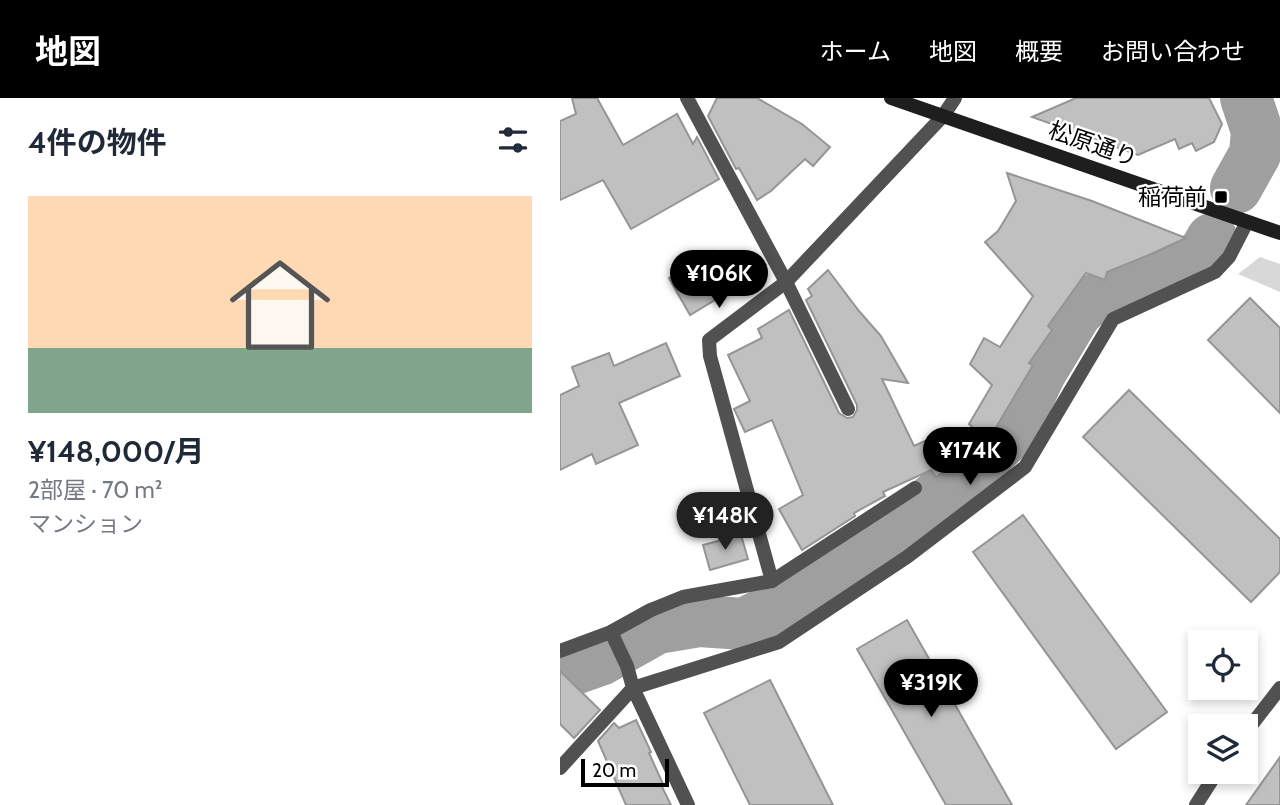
<!DOCTYPE html>
<html lang="ja">
<head>
<meta charset="utf-8">
<style>
  body { margin:0; font-family:Cabin,"Noto Sans JP",sans-serif; background:#f2f2f3; color:#1f2937; height:100vh; display:flex; flex-direction:column; font-size:26px; white-space:nowrap }
  * { box-sizing:border-box; margin:0 }
  p { font-size:23px; color:#747a83 }
  .icon { flex:none; width:38px; height:38px; fill:none; stroke:currentColor; stroke-width:2; stroke-linecap:round; stroke-linejoin:round }
  .map { position:relative; flex:1; overflow:hidden }
  .sheet { display:flex; flex-direction:column; background:#fff; width:560px }
  .sheet>* { flex:none }
  .tools { position:absolute; left:628px; top:532px; display:grid; gap:14px }
  .tools a { display:grid; place-items:center; width:70px; height:70px; border-radius:0px; background:#fff; box-shadow:0 4px 10px #0003; font-size:35px }
  .scale { position:absolute; left:21px; bottom:18px; width:88px; box-sizing:border-box; padding-left:7px; border:4px solid #000; border-top:0; font-size:19px; line-height:24px; white-space:nowrap; color:#000; -webkit-text-stroke:5px #fff; paint-order:stroke }
  .price { position:absolute; translate:-50% -60px; padding:0 16px; border-radius:24px; background:#000; color:#fff; font-size:23px; line-height:46px; filter:drop-shadow(0 2px 4px #0008) }
  .price::after { content:''; position:absolute; left:50%; top:42px; width:21px; height:16px; margin-left:-10px; background:inherit; clip-path:polygon(0 0,100% 0,50% 100%) }
  .price.active { background:#222; color:#fff }
  ul { padding:0; list-style:none }
  li { display:grid; align-content:center; gap:14px; height:371px; padding:0 28px }
  li+li { border-top:2px solid #e0e1e3 }
  li span { display:grid; place-items:center; height:217px; border-radius:0px; color:#555 }
  li>.icon { margin-inline-start:auto }
  span .icon { width:126px; height:126px; fill:#fffc; stroke-width:1 }
  li b { font-size:30px }
  h2 { display:flex; justify-content:space-between; align-items:center; height:84px; padding:0 28px; font-size:30px }
  header { display:flex; align-items:center; gap:42px; box-sizing:border-box; height:98px; padding:0 35px; background:#000; color:#fff }
  header strong { font-size:33px }
  nav { display:flex; gap:38px; margin-inline-start:auto; font-size:24px }
  main { display:flex; flex:1; min-height:0 }
  .map>svg:first-child { display:block }
  .green { fill:#d8d8d8 }
  .lines { fill:none; stroke-linecap:round; stroke-linejoin:round }
  .river { stroke:#9f9f9f; stroke-width:52 }
  .building { fill:#c0c0c0; stroke:#959595; stroke-width:2 }
  .service { stroke:#515151; stroke-width:14 }
  .minor { stroke:#515151; stroke-width:14 }
  .secondary { stroke:#1e1e1e; stroke-width:14 }
  .poi-dot { fill:#000; stroke:#fff; stroke-width:2.5 }
  .labels { text-anchor:middle; stroke-width:5; stroke-linejoin:round; paint-order:stroke }
  .street-label { font-size:23px; fill:#000; stroke:#fff }
  .poi-label { font-size:23px; fill:#000; stroke:#fff; text-anchor:end }
</style>
</head>
<body>
<header>
<strong>地図</strong>
<nav><a>ホーム</a><a>地図</a><a>概要</a><a>お問い合わせ</a></nav>
</header>
<main>
<section class="sheet">
<h2>4件の物件<svg class="icon" aria-label="filters" viewBox="0 0 24 24"><path d="M4 7h16M4 17h16"/><circle cx="9" cy="7" r="2"/><circle cx="15" cy="17" r="2"/></svg></h2>
<ul>
<li><span style="background:linear-gradient(#ffd9b3 70%,#7fa58c 0)"><svg class="icon" aria-label="home" viewBox="0 0 24 24"><path d="M3 11l9-7 9 7M6 9v11h12V9"/></svg></span><div><b>¥148,000/月</b><p>2部屋 · 70 m²</p><p>マンション</p></div></li>
</ul>
</section>
<div class="map">
<svg width="720" height="707" viewBox="0 0 720 707">
  <rect width="100%" height="100%" fill="#fff"/>
  <!-- green -->
  <path class="green" d="M 700,159 L 720,166 L 720,194 L 678,176 Z"/>
  <g class="lines">
    <!-- river -->
    <g class="river">
      <path d="M 676,90 L 695,56 L 697,33 L 686,0"/>
      <path d="M 0,576 L 40,562 L 97,530 L 139,523 L 184,526 L 271,481 L 417,367 L 453,333 L 480,275 L 516,215 L 526,205 L 630,164 L 644,155 L 652,141"/>
    </g>
  </g>
  <!-- building -->
  <g class="building">
    <path d="M 12,0 L 37,0 L 63,47 L 117,16 L 133,46 L 137,39 L 159,81 L 71,131 L 43,82 L 0,102 L 0,23 L 16,16 Z"/>
    <path d="M 157,0 L 197,0 L 242,26 L 270,49 L 253,68 L 245,61 L 211,93 L 197,102 L 179,70 L 176,71 L 148,18 Z"/>
    <path d="M 516,0 L 649,0 L 662,26 L 654,44 L 636,53 L 632,45 L 619,51 L 615,41 L 578,57 L 472,19 Z"/>
    <path d="M 447,75 L 532,103 L 626,140 L 589,157 L 547,174 L 545,182 L 526,175 L 488,228 L 492,232 L 469,265 L 473,267 L 428,343 L 409,326 L 432,287 L 410,266 L 424,240 L 440,249 L 473,198 L 425,144 L 438,133 L 456,103 Z"/>
    <path d="M 153,153 L 175,190 L 130,217 L 109,180 Z"/>
    <path d="M 268,172 L 299,213 L 321,238 L 348,285 L 322,281 L 354,348 L 378,337 L 396,366 L 376,379 L 371,372 L 323,394 L 325,398 L 294,415 L 295,418 L 242,452 L 219,411 L 243,397 L 212,322 L 185,334 L 174,311 L 190,303 L 168,257 L 202,240 L 198,231 L 229,212 L 279,315 L 287,320 L 293,319 L 297,312 L 297,307 L 246,202 L 252,198 L 248,191 Z"/>
    <path d="M 690,200 L 720,230 L 720,315 L 648,242 Z"/>
    <path d="M 106,245 L 120,278 L 59,305 L 78,347 L 36,366 L 32,356 L 0,372 L 0,297 L 19,288 L 12,269 L 49,255 L 54,268 Z"/>
    <path d="M 569,292 L 720,441 L 720,474 L 691,504 L 523,339 Z"/>
    <path d="M 463,417 L 607,614 L 556,651 L 413,454 Z"/>
    <path d="M 181,437 L 188,461 L 150,472 L 143,447 Z"/>
    <path d="M 347,522 L 452,707 L 386,707 L 297,551 Z"/>
    <path d="M 0,573 L 40,612 L 14,640 L 0,626 Z"/>
    <path d="M 210,582 L 273,707 L 190,707 L 144,615 Z"/>
    <path d="M 76,622 L 91,654 L 89,655 L 103,686 L 101,687 L 111,707 L 66,707 L 38,643 L 54,625 L 59,630 Z"/>
    <path d="M 720,659 L 720,707 L 686,707 Z"/>
  </g>
  <g class="lines">
    <!-- service -->
    <path class="service" d="M 127,0 L 226,184 L 288,311"/>
    <!-- minor -->
    <g class="minor">
      <path d="M 212,483 L 150,258 L 149,242 L 226,184 L 383,18 L 395,0"/>
      <path d="M 51,534 L 67,568 L 73,590 L 128,707"/>
      <path d="M 0,553 L 51,534 L 91,512 L 123,499 L 212,483 L 355,390"/>
      <path d="M 686,634 L 720,590"/>
      <path d="M 0,670 L 73,590 L 219,544 L 347,459 L 465,369 L 553,221 L 655,174 L 669,159 L 687,124"/>
      <path d="M 636,707 L 657,674"/>
    </g>
    <!-- secondary -->
    <path class="secondary" d="M 331,0 L 720,135"/>
  </g>
  <!-- markers -->
  <rect class="poi-dot" x="654" y="92" width="14" height="14" rx="3.5"/>
  <g class="labels">
    <!-- street labels -->
    <g class="street-label">
      <text transform="translate(533 46) rotate(19)" y="8">松原通り</text>
    </g>
    <!-- poi labels -->
    <g class="poi-label">
      <text x="647" y="107">稲荷前</text>
    </g>
  </g>
</svg>
<div class="tools">
<a><svg class="icon" aria-label="locate" viewBox="0 0 24 24"><circle cx="12" cy="12" r="6"/><path d="M12 2v4M12 18v4M2 12h4M18 12h4"/></svg></a>
<a><svg class="icon" aria-label="layers" viewBox="0 0 24 24"><path d="M12 4l9 5-9 5-9-5zM3 14l9 5 9-5"/></svg></a>
</div>
<div class="scale">20 m</div>
<b class="price" style="left:159px;top:212px">¥106K</b>
<b class="price" style="left:410px;top:389px">¥174K</b>
<b class="price active" style="left:165px;top:454px">¥148K</b>
<b class="price" style="left:371px;top:621px">¥319K</b>
</div>
</main>
</body>
</html>
